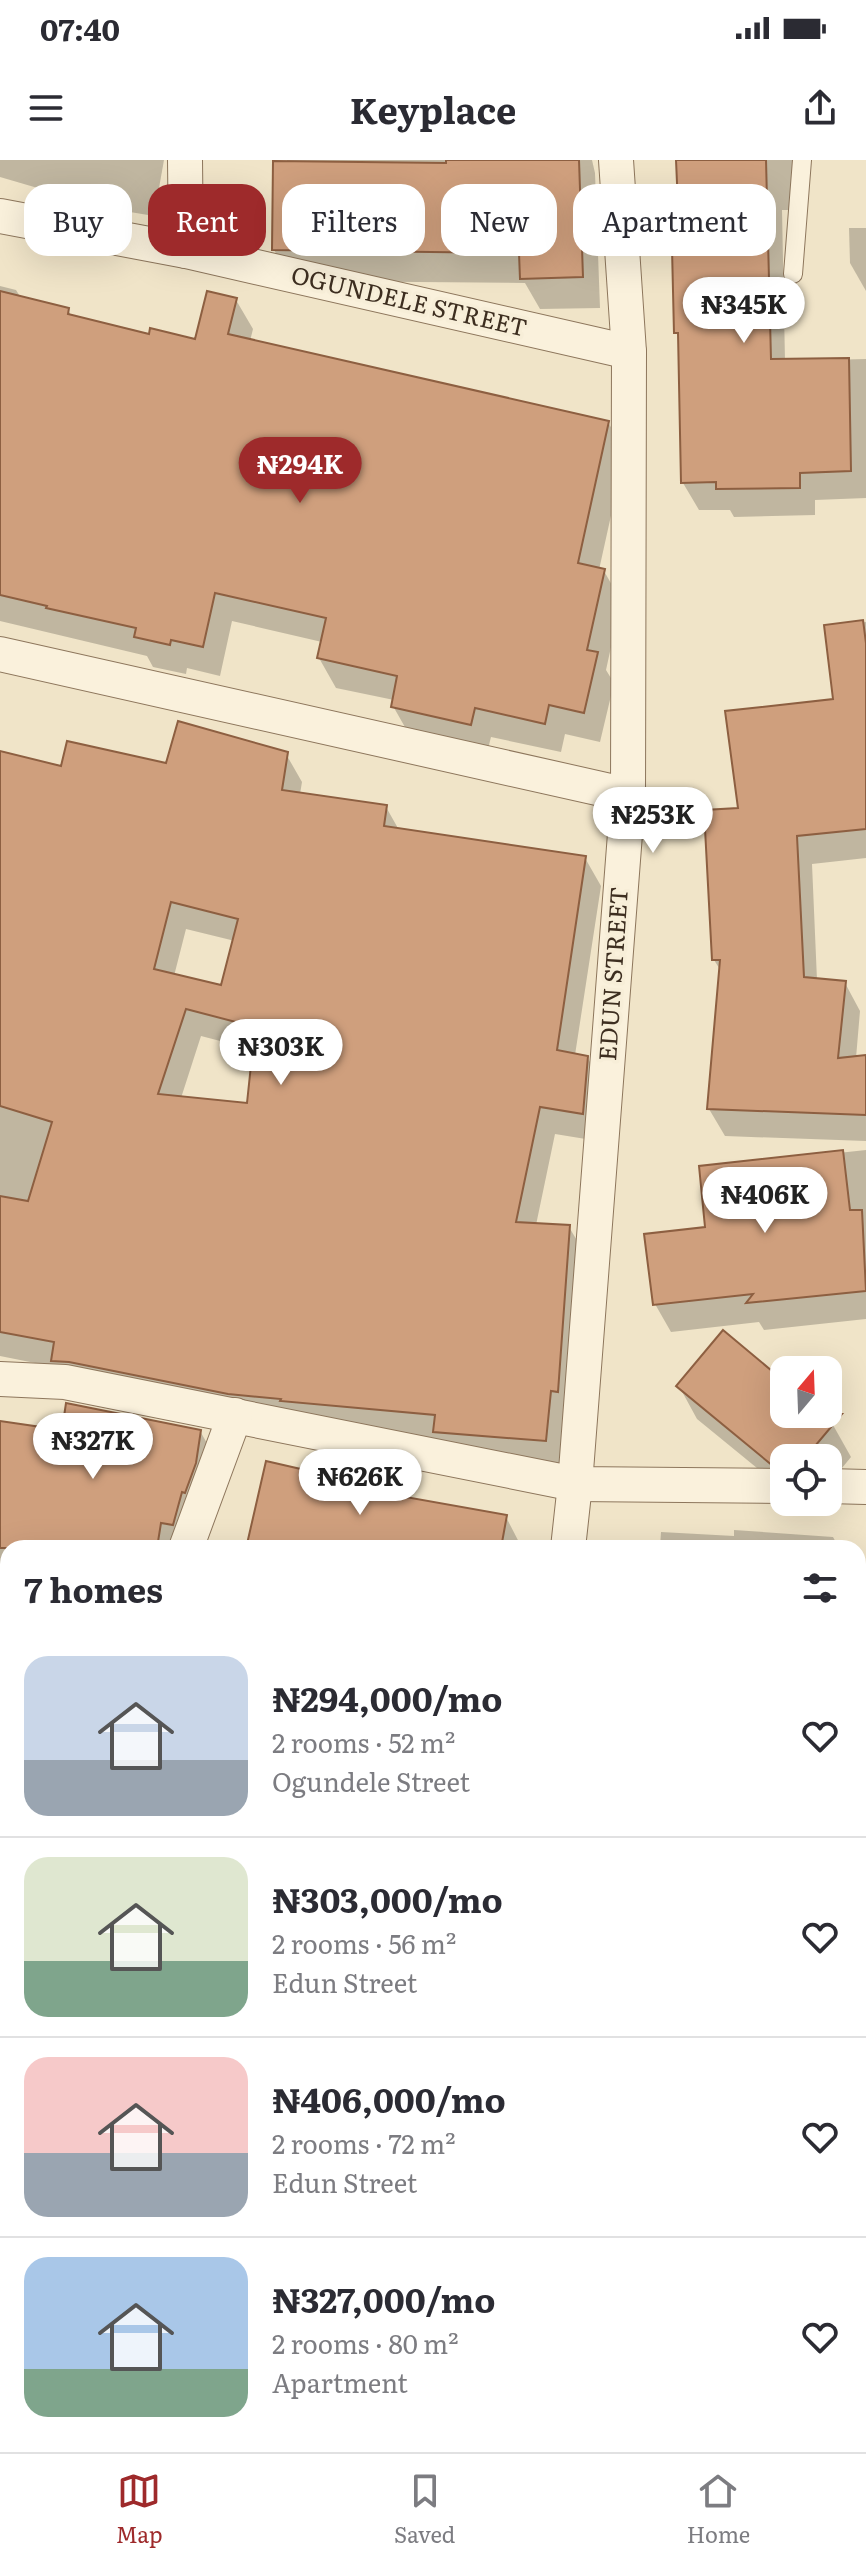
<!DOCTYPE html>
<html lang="en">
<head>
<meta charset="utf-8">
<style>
  body { margin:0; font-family:Literata,serif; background:#f2f2f3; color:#2b2b33; height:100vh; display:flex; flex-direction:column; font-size:30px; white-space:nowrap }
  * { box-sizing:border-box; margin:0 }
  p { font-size:26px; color:#7c7c81 }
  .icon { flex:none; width:44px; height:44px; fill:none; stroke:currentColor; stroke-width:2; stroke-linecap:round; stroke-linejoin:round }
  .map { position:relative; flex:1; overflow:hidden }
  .side { position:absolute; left:0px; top:1380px; width:866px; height:912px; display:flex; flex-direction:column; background:#fff; border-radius:24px 24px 0 0; box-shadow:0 8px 32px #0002 }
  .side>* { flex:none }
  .top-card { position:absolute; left:24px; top:24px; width:818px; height:72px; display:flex; gap:16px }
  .needle { width:52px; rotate:19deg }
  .fabs { position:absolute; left:770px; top:1196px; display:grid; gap:16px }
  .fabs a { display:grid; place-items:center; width:72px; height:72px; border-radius:16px; background:#fff; box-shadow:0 8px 32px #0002; font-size:40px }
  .price { position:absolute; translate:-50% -68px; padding:0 18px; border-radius:28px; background:#fff; color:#222; font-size:26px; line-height:52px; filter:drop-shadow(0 2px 4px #0008) }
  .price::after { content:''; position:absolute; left:50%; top:48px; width:24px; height:18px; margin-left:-12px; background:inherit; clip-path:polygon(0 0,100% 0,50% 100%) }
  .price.current { background:#9e2a2b; color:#fff }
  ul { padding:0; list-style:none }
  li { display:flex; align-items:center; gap:24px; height:200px; padding:0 24px }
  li+li { border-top:2px solid #e1e1e2 }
  li span { display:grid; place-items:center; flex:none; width:224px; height:160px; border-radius:24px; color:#555 }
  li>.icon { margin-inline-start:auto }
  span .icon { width:96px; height:96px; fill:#fffc; stroke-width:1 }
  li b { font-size:34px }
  h2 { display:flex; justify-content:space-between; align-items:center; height:96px; padding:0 24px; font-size:34px }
  .pill { padding:0 28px; border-radius:24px; background:#fff; box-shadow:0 8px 32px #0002; font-size:28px; line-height:72px }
  .pill.current { background:#9e2a2b; color:#fff }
  .status { display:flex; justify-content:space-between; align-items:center; height:56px; padding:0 40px; background:#fff; direction:ltr }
  .status svg { height:22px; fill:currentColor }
  header { display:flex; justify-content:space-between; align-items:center; height:104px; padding:0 24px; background:#fff; font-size:36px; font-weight:700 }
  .dock { display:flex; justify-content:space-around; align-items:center; height:112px; border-top:2px solid #e1e1e2; background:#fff; font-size:22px; color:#7c7c81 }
  .dock a { display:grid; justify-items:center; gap:4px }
  .dock .current { color:#9e2a2b }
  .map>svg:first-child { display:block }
  .shadow { fill:#0003; fill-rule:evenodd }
  .building { fill:#cf9f7d; stroke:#8d5f41; stroke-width:2; fill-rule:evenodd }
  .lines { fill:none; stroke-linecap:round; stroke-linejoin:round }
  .lane-casing { stroke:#8d765c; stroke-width:20 }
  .street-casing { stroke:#8d765c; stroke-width:36 }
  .lane { stroke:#faf1dc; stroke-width:18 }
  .street { stroke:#faf1dc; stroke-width:34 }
  .labels { text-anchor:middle; stroke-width:7; stroke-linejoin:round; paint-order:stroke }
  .street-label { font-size:24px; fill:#3d2e20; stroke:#f7eed8 }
</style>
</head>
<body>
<div class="status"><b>07:40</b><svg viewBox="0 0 49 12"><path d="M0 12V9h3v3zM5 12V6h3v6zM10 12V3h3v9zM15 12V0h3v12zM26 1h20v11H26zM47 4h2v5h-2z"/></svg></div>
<header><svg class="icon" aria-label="menu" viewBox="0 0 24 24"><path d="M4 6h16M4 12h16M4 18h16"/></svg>Keyplace<svg class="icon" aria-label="share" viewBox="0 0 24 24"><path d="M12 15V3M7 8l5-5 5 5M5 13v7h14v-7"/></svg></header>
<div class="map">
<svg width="866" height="2292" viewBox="0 0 866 2292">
  <rect width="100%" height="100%" fill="#f0e4c8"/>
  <!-- shadow -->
  <g class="shadow">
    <path d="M 0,0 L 164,0 L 154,56 L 106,48 L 0,17 Z"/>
    <path d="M 287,0 L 592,0 L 595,13 L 600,148 L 540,149 L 525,123 L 292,121 L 274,90 Z"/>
    <path d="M 678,0 L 792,0 L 793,50 L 782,50 L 785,201 L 866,199 L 866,338 L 815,340 L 815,355 L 734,357 L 730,350 L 699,350 L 683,323 L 680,180 L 676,172 L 680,48 Z"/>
    <path d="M 849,68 L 866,68 L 866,131 L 850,103 Z"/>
    <path d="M 0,126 L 16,130 L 21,138 L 68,150 L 72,157 L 151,176 L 197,181 L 236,140 L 253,169 L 250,181 L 608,262 L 625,292 L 599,410 L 604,411 L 621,441 L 606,510 L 614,523 L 600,582 L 565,574 L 561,592 L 491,577 L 487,593 L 410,576 L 393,546 L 394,540 L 336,528 L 319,498 L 322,482 L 232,461 L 220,516 L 187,508 L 186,514 L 153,507 L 147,496 L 0,461 Z"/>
    <path d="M 866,462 L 866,698 L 812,704 L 817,820 L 845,823 L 860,851 L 856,898 L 866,897 L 866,981 L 725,976 L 709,949 L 721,811 L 714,800 L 740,650 L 835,541 L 826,467 Z"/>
    <path d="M 0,593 L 63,608 L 167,605 L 286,594 L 302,622 L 300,634 L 386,647 L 399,670 L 585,698 L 601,726 L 575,895 L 587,897 L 603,925 L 598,981 L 555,974 L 536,1065 L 569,1067 L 585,1094 L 561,1308 L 0,1196 ZM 186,769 L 235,781 L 223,828 L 174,816 ZM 201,876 L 255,890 L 248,945 L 181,938 Z"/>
    <path d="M 866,990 L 866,1159 L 764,1170 L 759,1162 L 671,1172 L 655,1144 L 708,1069 L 701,1008 Z"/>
    <path d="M 784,1224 L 784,1254 L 820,1254 L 833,1265 L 851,1297 L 828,1325 L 828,1298 L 784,1298 L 784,1330 L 697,1259 L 679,1226 Z"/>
    <path d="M 0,1263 L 64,1273 L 200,1271 L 216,1299 L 189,1388 L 8,1388 L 8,1788 L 3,1802 L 0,1801 Z"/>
    <path d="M 268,1303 L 338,1320 L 343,1328 L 506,1357 L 522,1388 L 249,1388 Z"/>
    <path d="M 734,1370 L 833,1377 L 839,1388 L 615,1388 L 615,1385 L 660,1387 L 661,1372 L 734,1376 Z"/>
    <path d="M 858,1424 L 866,1425 L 866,1733 L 858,1733 Z"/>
    <path d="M 858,1762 L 866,1808 L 866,1833 L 859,1834 L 866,1867 L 866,2292 L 792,2292 L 789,2284 L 858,2284 Z"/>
    <path d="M 8,1915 L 8,2071 L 0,2063 L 0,1923 Z"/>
    <path d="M 8,2184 L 8,2284 L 83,2284 L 90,2292 L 0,2292 L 0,2191 Z"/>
    <path d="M 173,2284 L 424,2284 L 429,2292 L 181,2292 Z"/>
    <path d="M 438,2284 L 509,2284 L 511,2292 L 440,2292 Z"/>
  </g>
  <!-- building -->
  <g class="building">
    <path d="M 446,0 L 579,0 L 583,117 L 520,119 L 519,93 L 272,90 L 273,1 L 446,3 Z"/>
    <path d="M 676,0 L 766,0 L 771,199 L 849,198 L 851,311 L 800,313 L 800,328 L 716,329 L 716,322 L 681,323 L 678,173 L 674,173 L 671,46 L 678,46 Z"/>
    <path d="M 0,131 L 69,148 L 68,154 L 149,174 L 150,168 L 195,179 L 207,131 L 237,138 L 228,174 L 609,261 L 578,403 L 605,409 L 587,490 L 598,492 L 584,553 L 549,545 L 545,564 L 475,548 L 471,565 L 391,547 L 397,516 L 317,498 L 326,458 L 215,433 L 203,487 L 171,480 L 170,485 L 134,477 L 136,468 L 46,448 L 47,446 L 0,435 Z"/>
    <path d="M 863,460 L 866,483 L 866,669 L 797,676 L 804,817 L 846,821 L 838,898 L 866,895 L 866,955 L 707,949 L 720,800 L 712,800 L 704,650 L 738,648 L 725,551 L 833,539 L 824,465 Z"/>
    <path d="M 178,561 L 288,592 L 282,630 L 387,645 L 384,666 L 586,696 L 557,890 L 588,896 L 583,954 L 540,947 L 516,1062 L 570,1065 L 558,1232 L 551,1231 L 546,1281 L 433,1272 L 435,1255 L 280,1241 L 281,1239 L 228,1234 L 69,1202 L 51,1201 L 54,1182 L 0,1172 L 0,1036 L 28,1041 L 52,962 L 0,946 L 0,591 L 61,606 L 67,581 L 166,603 ZM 171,742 L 238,759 L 221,825 L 154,809 ZM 186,849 L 255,867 L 247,943 L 158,934 Z"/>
    <path d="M 843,990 L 850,1050 L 862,1050 L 866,1131 L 746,1143 L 753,1134 L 653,1145 L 644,1074 L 705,1067 L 699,1006 Z"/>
    <path d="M 723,1170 L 784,1221 L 784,1254 L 842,1254 L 805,1298 L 784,1298 L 784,1306 L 773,1306 L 676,1226 Z"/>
    <path d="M 66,1243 L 201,1270 L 196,1303 L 185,1333 L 182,1332 L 173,1365 L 161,1363 L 157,1388 L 0,1388 L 0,1261 L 62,1270 Z"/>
    <path d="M 266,1301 L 340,1318 L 338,1325 L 507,1355 L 501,1388 L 264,1388 L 247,1384 Z"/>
  </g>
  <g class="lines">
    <!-- lane casing -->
    <g class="lane-casing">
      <path id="lane" d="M 793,114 L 802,0"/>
    </g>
    <!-- street casing -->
    <g class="street-casing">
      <g id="street">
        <path d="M 185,0 L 186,91"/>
        <path d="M 0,56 L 186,91 L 629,192"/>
        <path d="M 0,494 L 628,635"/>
        <path d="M 0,1219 L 65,1222 L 575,1324 L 784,1326"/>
        <path d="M 828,1326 L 866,1327"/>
        <path d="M 186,1388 L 235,1255"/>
        <path d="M 568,1388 L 575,1324 L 628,635 L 629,192 L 616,0"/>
        <path d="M 0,1839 L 8,1825"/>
        <path d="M 0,2126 L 8,2135"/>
        <path d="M 139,2284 L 146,2292"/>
        <path d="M 551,2284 L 552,2292"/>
      </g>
    </g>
    <!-- lane -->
    <use href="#lane" class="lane"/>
    <!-- street -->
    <use href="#street" class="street"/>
  </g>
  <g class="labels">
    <!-- street labels -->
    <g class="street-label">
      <text transform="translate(409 142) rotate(13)" y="8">OGUNDELE STREET</text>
      <text transform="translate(614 814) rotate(-86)" y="8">EDUN STREET</text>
    </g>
  </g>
</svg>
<div class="fabs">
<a><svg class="needle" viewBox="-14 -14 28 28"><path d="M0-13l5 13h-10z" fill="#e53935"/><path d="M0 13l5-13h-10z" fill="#7c7c81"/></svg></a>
<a><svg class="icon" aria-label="locate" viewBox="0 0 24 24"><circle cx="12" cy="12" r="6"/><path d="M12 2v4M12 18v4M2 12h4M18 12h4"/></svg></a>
</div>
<b class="price" style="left:744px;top:185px">₦345K</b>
<b class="price current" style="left:300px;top:345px">₦294K</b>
<b class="price" style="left:653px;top:695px">₦253K</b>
<b class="price" style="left:281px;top:927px">₦303K</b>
<b class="price" style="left:765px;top:1075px">₦406K</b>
<b class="price" style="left:93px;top:1321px">₦327K</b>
<b class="price" style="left:360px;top:1357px">₦626K</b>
<div class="top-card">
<a class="pill">Buy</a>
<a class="pill current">Rent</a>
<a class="pill">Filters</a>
<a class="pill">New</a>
<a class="pill">Apartment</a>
</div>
<section class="side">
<h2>7 homes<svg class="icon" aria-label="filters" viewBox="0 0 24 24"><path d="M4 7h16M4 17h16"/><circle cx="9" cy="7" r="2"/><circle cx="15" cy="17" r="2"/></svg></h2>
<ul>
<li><span style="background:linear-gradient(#c9d6e8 65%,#9aa5b1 0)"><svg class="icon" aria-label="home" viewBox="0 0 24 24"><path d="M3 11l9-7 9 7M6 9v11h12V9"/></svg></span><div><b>₦294,000/mo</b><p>2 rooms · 52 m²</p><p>Ogundele Street</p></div><svg class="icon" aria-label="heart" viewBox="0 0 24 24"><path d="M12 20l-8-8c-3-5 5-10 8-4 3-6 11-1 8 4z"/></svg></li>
<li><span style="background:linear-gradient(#dfe7d0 65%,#7fa58c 0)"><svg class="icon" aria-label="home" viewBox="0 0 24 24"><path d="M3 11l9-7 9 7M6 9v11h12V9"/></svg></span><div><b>₦303,000/mo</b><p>2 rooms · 56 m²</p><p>Edun Street</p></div><svg class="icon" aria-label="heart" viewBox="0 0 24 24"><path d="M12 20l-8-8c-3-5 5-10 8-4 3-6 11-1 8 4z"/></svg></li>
<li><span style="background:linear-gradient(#f6c9c9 60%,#9aa5b1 0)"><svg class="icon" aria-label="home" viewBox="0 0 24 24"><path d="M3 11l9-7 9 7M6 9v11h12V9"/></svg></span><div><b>₦406,000/mo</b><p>2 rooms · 72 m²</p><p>Edun Street</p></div><svg class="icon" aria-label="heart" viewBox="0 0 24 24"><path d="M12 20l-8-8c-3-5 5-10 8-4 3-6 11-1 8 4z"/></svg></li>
<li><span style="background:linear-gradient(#a9c7e8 70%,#7fa58c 0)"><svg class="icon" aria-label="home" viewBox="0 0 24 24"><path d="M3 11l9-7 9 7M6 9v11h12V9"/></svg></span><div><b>₦327,000/mo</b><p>2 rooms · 80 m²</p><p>Apartment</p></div><svg class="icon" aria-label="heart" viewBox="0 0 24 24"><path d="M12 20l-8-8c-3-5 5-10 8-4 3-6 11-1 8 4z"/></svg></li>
</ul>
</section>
</div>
<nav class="dock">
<a class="current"><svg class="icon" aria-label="map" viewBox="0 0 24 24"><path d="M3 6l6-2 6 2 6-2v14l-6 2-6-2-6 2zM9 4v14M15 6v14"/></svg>Map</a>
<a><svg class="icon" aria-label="saved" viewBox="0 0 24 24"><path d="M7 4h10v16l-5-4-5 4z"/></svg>Saved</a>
<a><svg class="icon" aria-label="home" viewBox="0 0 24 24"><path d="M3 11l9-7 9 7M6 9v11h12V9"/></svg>Home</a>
</nav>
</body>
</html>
